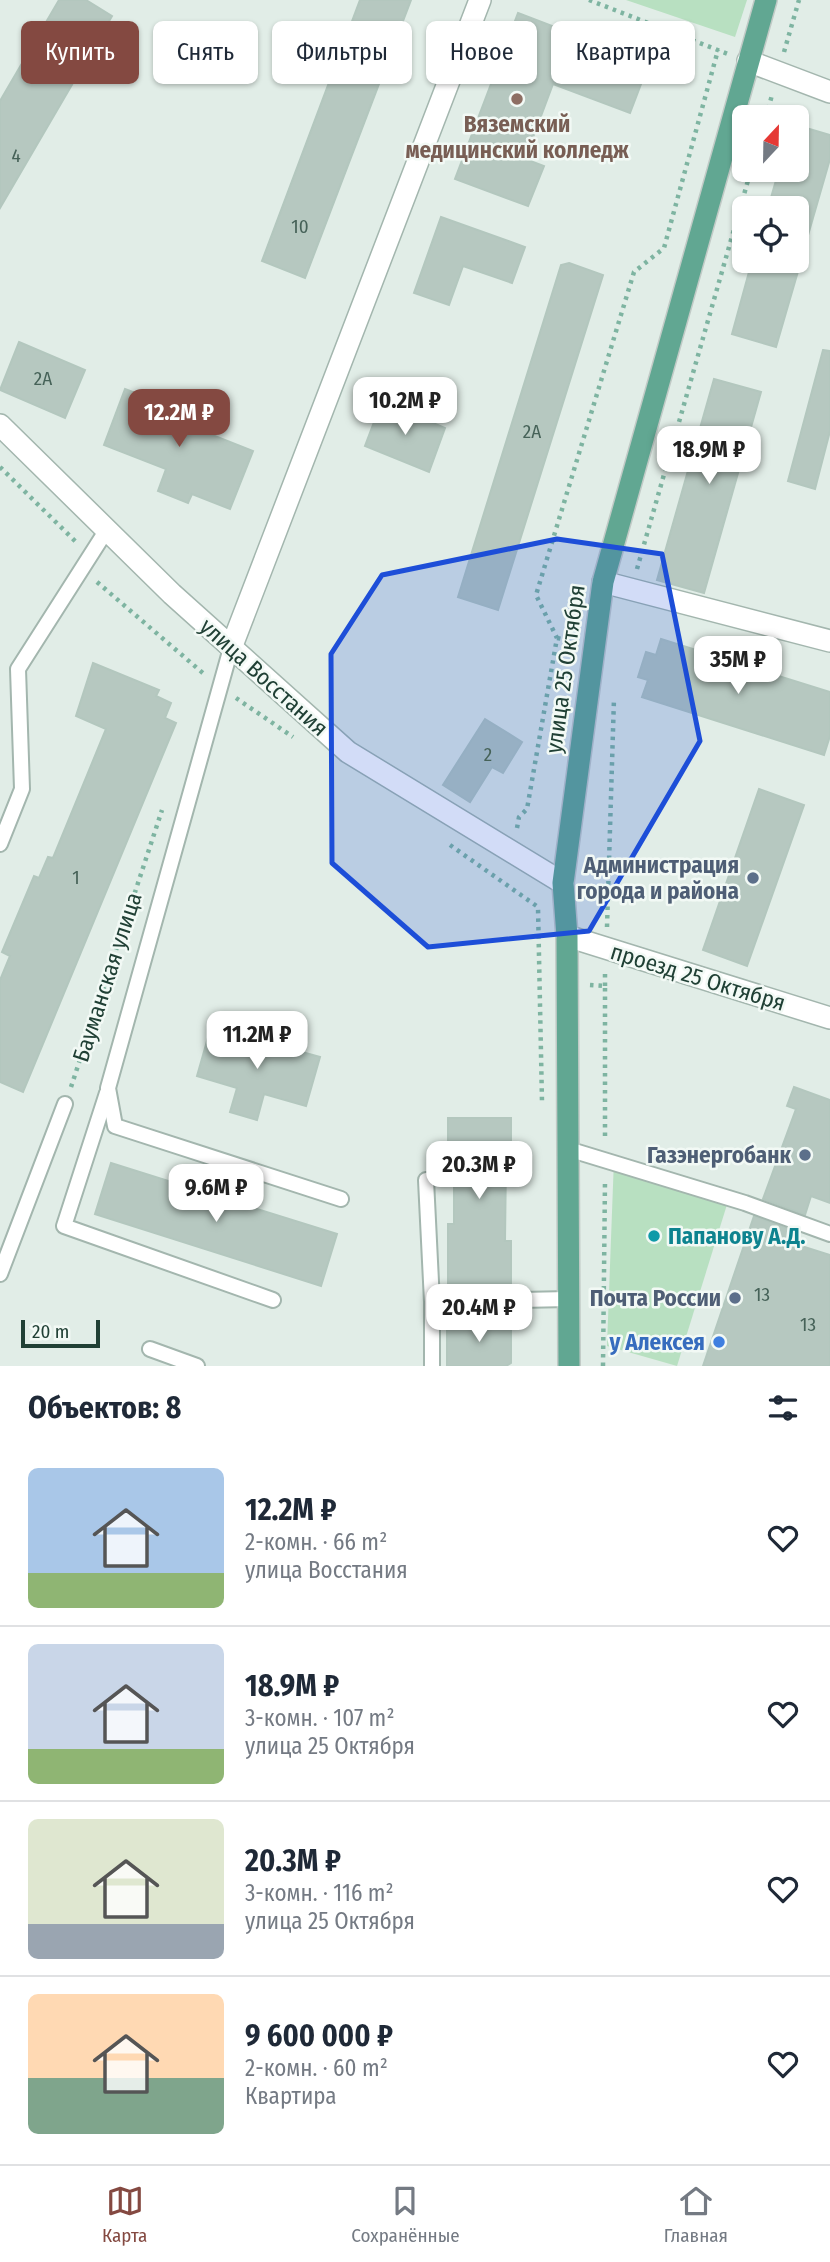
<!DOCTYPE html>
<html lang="ru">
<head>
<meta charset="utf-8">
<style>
  body { margin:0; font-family:"Fira Sans Condensed",sans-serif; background:#f6f6f7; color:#1f2937; height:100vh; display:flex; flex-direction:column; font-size:26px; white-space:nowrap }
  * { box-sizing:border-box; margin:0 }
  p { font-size:23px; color:#747a83 }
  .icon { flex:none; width:38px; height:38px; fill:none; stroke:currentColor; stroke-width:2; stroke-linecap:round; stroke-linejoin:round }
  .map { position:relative; height:1366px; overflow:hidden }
  .sheet { display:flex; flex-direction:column; background:#fff; flex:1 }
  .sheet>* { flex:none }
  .banner { position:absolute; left:21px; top:21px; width:789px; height:63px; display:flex; gap:14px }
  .needle { width:46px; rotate:22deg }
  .controls { position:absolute; left:732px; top:105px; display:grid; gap:14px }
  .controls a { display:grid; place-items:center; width:77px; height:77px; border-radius:10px; background:#fff; box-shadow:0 2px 5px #0004; font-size:35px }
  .scale { position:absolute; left:21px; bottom:18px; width:79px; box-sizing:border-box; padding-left:7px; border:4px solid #204035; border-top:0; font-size:19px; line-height:24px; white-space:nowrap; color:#204035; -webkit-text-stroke:5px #f2f9f5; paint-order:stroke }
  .price { position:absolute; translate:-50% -60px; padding:0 16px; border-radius:14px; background:#fff; color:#222; font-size:23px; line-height:46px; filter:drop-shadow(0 2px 4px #0008) }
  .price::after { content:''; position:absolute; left:50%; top:42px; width:21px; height:16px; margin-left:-10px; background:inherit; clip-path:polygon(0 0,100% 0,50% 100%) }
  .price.selected { background:#844941; color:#fff }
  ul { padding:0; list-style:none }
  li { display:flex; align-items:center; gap:21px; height:175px; padding:0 28px }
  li+li { border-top:2px solid #e0e1e3 }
  li span { display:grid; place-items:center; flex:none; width:196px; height:140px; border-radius:10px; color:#555 }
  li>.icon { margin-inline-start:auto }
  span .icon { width:84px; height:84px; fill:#fffc; stroke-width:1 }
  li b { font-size:30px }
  h2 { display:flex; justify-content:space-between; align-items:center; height:84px; padding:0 28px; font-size:30px }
  .pill { padding:0 24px; border-radius:10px; background:#fff; box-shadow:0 2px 5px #0004; font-size:24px; line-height:63px }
  .pill.selected { background:#844941; color:#fff }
  .dock { display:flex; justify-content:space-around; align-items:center; height:98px; border-top:2px solid #e0e1e3; background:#fff; font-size:19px; color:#747a83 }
  .dock a { display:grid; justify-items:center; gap:4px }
  .dock .selected { color:#844941 }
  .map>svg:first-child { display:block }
  .green { fill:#b8e0c1 }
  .building { fill:#b6c8c0; stroke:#b3c7be; stroke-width:2 }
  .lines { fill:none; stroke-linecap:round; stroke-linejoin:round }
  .service-casing { stroke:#a3b6ae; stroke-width:18 }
  .minor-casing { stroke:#a3b6ae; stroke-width:24 }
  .primary-casing { stroke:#c1cac6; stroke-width:24 }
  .path { stroke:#7eb4a1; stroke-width:4.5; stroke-dasharray:3.5 5; stroke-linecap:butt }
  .service { stroke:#fff; stroke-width:14 }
  .minor { stroke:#fff; stroke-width:21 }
  .primary { stroke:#61a792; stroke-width:21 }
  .marked { fill:#1d4ed8; fill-opacity:0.2; stroke:#1d4ed8; stroke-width:5; stroke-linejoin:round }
  .education-dot { fill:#8d6e63; stroke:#f2f9f5; stroke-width:2.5 }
  .service-dot { fill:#5c6f8a; stroke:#f2f9f5; stroke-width:2.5 }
  .culture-dot { fill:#0f9aa8; stroke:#f2f9f5; stroke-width:2.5 }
  .shop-dot { fill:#3f7fe0; stroke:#f2f9f5; stroke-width:2.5 }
  .labels { text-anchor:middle; stroke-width:5; stroke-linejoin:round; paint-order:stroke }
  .number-label { font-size:19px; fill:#466258 }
  .education-label { font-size:23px; font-weight:bold; fill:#785e54; stroke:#f2f9f5 }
  .street-label { font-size:23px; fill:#204035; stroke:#f2f9f5 }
  .service-label { font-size:23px; font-weight:bold; fill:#4e5e75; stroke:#f2f9f5; text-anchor:end }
  .culture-label { font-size:23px; font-weight:bold; fill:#0d838f; stroke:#f2f9f5; text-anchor:start }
  .shop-label { font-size:23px; font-weight:bold; fill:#366cbe; stroke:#f2f9f5; text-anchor:end }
</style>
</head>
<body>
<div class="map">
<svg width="830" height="1366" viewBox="0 0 830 1366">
  <rect width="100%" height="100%" fill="#e1ede7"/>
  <!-- green -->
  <g class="green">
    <path d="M 626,0 L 747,0 L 735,37 Z"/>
    <path d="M 614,1159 L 729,1198 L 677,1366 L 607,1346 Z"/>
  </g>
  <!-- building -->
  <g class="building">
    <path d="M 59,0 L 86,0 L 112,16 L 0,208 L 0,101 Z"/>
    <path d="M 360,0 L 411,0 L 305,278 L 262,261 Z"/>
    <path d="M 518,13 L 649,63 L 630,113 L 553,84 L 525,159 L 544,166 L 528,206 L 455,179 Z"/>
    <path d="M 796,125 L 830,135 L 830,159 L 802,256 L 796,255 L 796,208 L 768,208 L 779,170 L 796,170 Z"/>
    <path d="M 441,217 L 525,247 L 512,283 L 463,266 L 449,305 L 414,293 Z"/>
    <path d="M 752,261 L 801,261 L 776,347 L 732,334 Z"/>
    <path d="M 569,263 L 603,275 L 498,610 L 458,597 L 561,265 Z"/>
    <path d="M 19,342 L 85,370 L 65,418 L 0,390 Z"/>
    <path d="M 823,350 L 830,351 L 830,431 L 815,489 L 788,481 Z"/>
    <path d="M 714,379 L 761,392 L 704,593 L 657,580 Z"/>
    <path d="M 125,389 L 163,404 L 166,395 L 194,405 L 187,425 L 253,451 L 230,509 L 192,494 L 188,503 L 158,491 L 166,469 L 104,445 Z"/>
    <path d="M 382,401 L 445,428 L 429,472 L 365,446 Z"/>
    <path d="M 661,639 L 830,692 L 830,736 L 824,755 L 642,697 L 648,680 L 638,677 L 646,652 L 656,655 Z"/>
    <path d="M 93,663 L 159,690 L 156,696 L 171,703 L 165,718 L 176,723 L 23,1092 L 0,1082 L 0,980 L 10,956 L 2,952 L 34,876 L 39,878 L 48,857 L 53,858 L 106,729 L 76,716 Z"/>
    <path d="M 485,719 L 522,742 L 503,773 L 492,767 L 470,802 L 443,785 Z"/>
    <path d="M 759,789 L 804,805 L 747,966 L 703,950 Z"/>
    <path d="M 211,1027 L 320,1057 L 306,1106 L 264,1094 L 257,1120 L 230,1112 L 237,1088 L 197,1076 Z"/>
    <path d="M 794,1087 L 830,1100 L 830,1203 L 811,1196 L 805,1215 L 763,1199 L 796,1109 L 787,1106 Z"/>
    <path d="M 448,1118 L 511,1118 L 511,1160 L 506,1160 L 505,1241 L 511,1241 L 511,1283 L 448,1283 L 448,1224 L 454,1224 L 454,1168 L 448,1168 Z"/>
    <path d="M 111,1163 L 337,1234 L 321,1286 L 95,1214 Z"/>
    <path d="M 754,1216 L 799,1233 L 795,1244 L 830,1255 L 830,1366 L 703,1366 Z"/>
    <path d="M 447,1322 L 511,1322 L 511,1363 L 506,1366 L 447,1366 Z"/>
  </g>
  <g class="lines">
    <!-- service casing -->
    <g class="service-casing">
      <g id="service">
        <path d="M 231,648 L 108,1088 L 115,1126 L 341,1199"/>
        <path d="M 0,844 L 22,789 L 18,669 L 106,531"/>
        <path d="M 107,1093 L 64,1226 L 273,1300"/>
        <path d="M 568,1149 L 745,1203 L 830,1234"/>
        <path d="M 426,1180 L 432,1302"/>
        <path d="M 0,1274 L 65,1104"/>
        <path d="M 150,1349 L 197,1366"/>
        <path d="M 432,1366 L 432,1302 L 569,1299"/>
      </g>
    </g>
    <!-- minor casing -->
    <g class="minor-casing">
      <g id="minor">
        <path d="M 748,61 L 830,92"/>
        <path d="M 0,425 L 172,594 L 348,752 L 563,883"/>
        <path d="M 603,582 L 830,641"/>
        <path d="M 231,648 L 480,0"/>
        <path d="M 567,936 L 830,1018"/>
      </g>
    </g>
    <!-- primary casing -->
    <g class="primary-casing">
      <path id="primary" d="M 569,1366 L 567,936 L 563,883 L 603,582 L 766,0"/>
    </g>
    <!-- path -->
    <g class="path">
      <path d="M 589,0 L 728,54"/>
      <path d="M 784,52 L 799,0"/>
      <path d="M 766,117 L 772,95"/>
      <path d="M 0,467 L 76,542"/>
      <path d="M 637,569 L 751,170"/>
      <path d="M 97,582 L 204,674"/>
      <path d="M 557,638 L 573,641"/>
      <path d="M 236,698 L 293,737"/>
      <path d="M 517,828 L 519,817 L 527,809 L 557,638 L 536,595 L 634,272 L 664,248 L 718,50"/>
      <path d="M 450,845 L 538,907 L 542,1102"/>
      <path d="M 607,927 L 614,698"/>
      <path d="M 590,985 L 605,986 L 605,1141"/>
      <path d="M 605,986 L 605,971"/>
      <path d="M 71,1087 L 162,810"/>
      <path d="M 603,1366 L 605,1181"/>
    </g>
    <!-- service -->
    <use href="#service" class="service"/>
    <!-- minor -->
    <use href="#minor" class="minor"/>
    <!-- primary -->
    <use href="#primary" class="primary"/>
  </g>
  <!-- marked area -->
  <path class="marked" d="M 557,539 L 662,554 L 700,741 L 589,931 L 428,947 L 332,863 L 331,654 L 382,575 Z"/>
  <!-- markers -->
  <circle class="education-dot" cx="517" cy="99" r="7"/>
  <g class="service-dot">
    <circle cx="753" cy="878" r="7"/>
    <circle cx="805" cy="1155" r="7"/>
    <circle cx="735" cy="1298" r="7"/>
  </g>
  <circle class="culture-dot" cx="654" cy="1236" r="7"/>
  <circle class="shop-dot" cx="719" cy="1342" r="7"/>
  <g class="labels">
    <!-- number labels -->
    <g class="number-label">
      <text x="16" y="162">4</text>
      <text x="300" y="233">10</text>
      <text x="43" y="385">2А</text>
      <text x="532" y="438">2А</text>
      <text x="488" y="761">2</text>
      <text x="76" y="884">1</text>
      <text x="762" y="1301">13</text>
      <text x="808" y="1331">13</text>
    </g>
    <!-- education labels -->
    <g class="education-label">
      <text x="517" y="132">Вяземский<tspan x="517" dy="26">медицинский колледж</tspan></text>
    </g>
    <!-- street labels -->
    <g class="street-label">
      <text transform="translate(565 669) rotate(-82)" y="8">улица 25 Октября</text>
      <text transform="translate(264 677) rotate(42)" y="8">улица Восстания</text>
      <text transform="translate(107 977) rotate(-72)" y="8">Бауманская улица</text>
      <text transform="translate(698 977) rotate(17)" y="8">проезд 25 Октября</text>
    </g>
    <!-- service labels -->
    <g class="service-label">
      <text x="739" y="873">Администрация<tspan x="739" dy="26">города и района</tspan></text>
      <text x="791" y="1163">Газэнергобанк</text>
      <text x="721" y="1306">Почта России</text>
    </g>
    <!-- culture labels -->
    <g class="culture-label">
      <text x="668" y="1244">Папанову А.Д.</text>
    </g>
    <!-- shop labels -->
    <g class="shop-label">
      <text x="705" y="1350">у Алексея</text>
    </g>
  </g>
</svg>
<div class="controls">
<a><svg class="needle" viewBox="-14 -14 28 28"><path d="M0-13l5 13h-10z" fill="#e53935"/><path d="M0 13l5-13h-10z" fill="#747a83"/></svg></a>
<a><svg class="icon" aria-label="locate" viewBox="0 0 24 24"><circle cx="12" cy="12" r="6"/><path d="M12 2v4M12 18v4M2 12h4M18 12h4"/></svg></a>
</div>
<div class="scale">20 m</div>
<b class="price" style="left:405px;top:437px">10.2M ₽</b>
<b class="price selected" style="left:179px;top:449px">12.2M ₽</b>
<b class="price" style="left:709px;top:486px">18.9M ₽</b>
<b class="price" style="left:738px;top:696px">35M ₽</b>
<b class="price" style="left:257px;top:1071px">11.2M ₽</b>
<b class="price" style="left:479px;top:1201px">20.3M ₽</b>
<b class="price" style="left:216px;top:1224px">9.6M ₽</b>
<b class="price" style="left:479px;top:1344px">20.4M ₽</b>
<div class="banner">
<a class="pill selected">Купить</a>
<a class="pill">Снять</a>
<a class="pill">Фильтры</a>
<a class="pill">Новое</a>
<a class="pill">Квартира</a>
</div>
</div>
<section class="sheet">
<h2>Объектов: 8<svg class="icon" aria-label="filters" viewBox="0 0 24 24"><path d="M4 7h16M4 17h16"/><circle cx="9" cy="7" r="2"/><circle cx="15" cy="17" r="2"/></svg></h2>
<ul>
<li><span style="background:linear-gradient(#a9c7e8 75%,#8fb573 0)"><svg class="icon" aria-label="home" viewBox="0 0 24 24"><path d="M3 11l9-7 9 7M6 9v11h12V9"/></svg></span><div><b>12.2M ₽</b><p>2-комн. · 66 m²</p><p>улица Восстания</p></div><svg class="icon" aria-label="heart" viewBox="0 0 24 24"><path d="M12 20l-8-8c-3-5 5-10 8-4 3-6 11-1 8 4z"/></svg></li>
<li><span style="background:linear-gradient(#c9d6e8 75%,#8fb573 0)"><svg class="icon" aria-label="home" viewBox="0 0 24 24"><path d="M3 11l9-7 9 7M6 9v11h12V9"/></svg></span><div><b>18.9M ₽</b><p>3-комн. · 107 m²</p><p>улица 25 Октября</p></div><svg class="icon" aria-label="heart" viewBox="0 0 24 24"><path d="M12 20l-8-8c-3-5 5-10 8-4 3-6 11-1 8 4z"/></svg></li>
<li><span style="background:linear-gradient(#dfe7d0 75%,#9aa5b1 0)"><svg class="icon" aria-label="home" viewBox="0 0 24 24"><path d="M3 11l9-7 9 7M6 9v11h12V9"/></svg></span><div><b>20.3M ₽</b><p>3-комн. · 116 m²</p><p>улица 25 Октября</p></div><svg class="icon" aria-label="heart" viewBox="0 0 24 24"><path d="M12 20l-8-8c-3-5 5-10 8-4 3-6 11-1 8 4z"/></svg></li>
<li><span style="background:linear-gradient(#ffd9b3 60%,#7fa58c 0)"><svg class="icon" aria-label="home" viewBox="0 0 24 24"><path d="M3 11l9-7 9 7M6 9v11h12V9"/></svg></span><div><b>9 600 000 ₽</b><p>2-комн. · 60 m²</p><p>Квартира</p></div><svg class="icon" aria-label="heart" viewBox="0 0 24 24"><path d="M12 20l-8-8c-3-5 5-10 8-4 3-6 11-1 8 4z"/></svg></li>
</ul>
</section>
<nav class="dock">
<a class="selected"><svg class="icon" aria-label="map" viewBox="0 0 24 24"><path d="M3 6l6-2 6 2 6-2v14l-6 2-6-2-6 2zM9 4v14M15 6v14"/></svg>Карта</a>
<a><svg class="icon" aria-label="saved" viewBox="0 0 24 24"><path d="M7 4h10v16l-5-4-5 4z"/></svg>Сохранённые</a>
<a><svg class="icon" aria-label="home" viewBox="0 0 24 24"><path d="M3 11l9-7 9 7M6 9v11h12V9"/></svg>Главная</a>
</nav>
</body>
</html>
